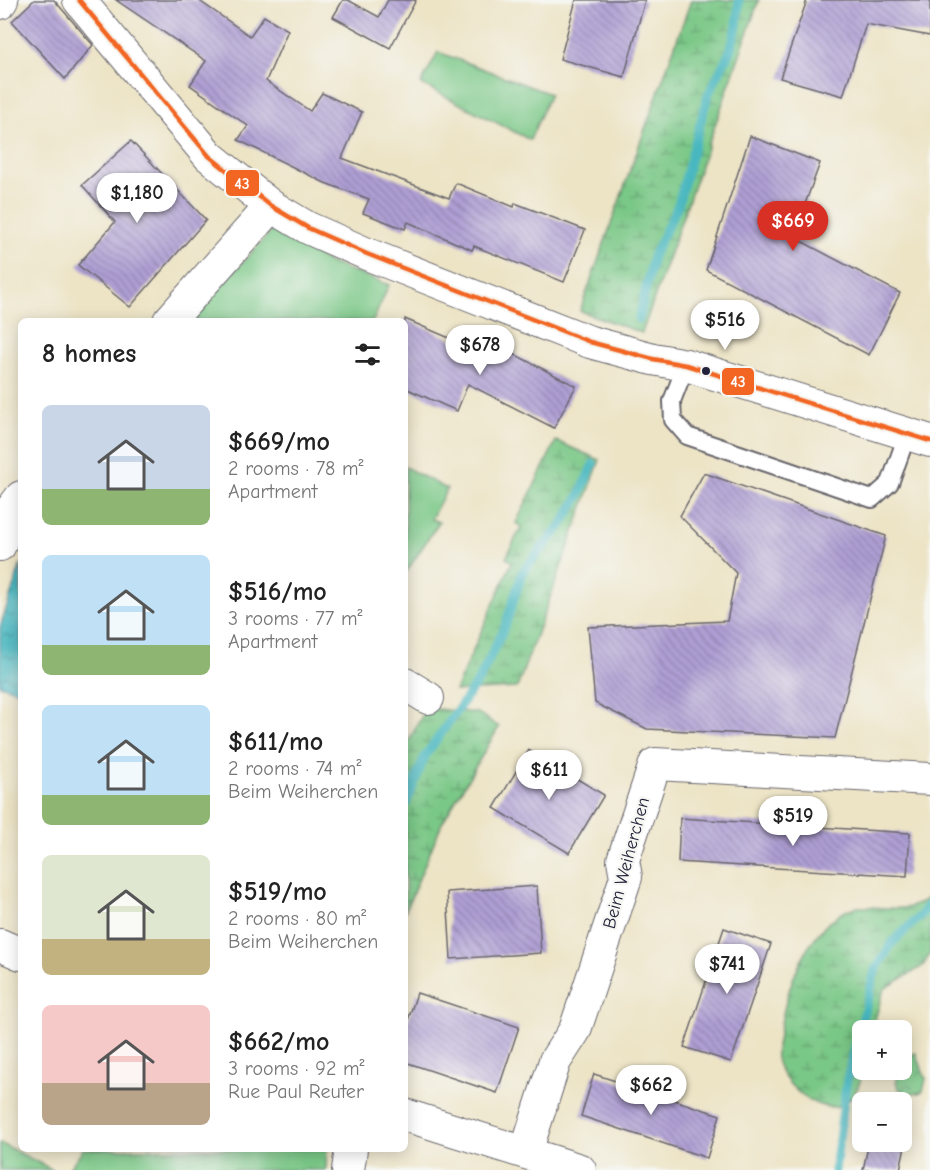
<!DOCTYPE html>
<html lang="en">
<head>
<meta charset="utf-8">
<style>
  body { margin:0; font-family:"Comic Neue",sans-serif; background:#f6f6f6; color:#222; height:100vh; display:flex; flex-direction:column; font-size:22px; white-space:nowrap }
  * { box-sizing:border-box; margin:0 }
  p { font-size:20px; color:#767676 }
  .icon { flex:none; width:33px; height:33px; fill:none; stroke:currentColor; stroke-width:2; stroke-linecap:round; stroke-linejoin:round }
  .map { position:relative; flex:1; overflow:hidden }
  .panel { position:absolute; left:18px; top:318px; width:390px; height:834px; display:flex; flex-direction:column; background:#fff; border-radius:9px; box-shadow:0 3px 15px #0003 }
  .panel>* { flex:none }
  .tools { position:absolute; left:852px; top:1020px; display:grid; gap:12px }
  .tools a { display:grid; place-items:center; width:60px; height:60px; border-radius:9px; background:#fff; box-shadow:0 3px 15px #0003; font-size:30px }
  .price { position:absolute; translate:-50% -51px; padding:0 14px; border-radius:21px; background:#fff; color:#222; font-size:20px; line-height:39px; filter:drop-shadow(0 2px 3px #0008) }
  .price::after { content:''; position:absolute; left:50%; top:36px; width:18px; height:14px; margin-left:-9px; background:inherit; clip-path:polygon(0 0,100% 0,50% 100%) }
  .price.current { background:#d93025; color:#fff }
  ul { padding:0; list-style:none }
  li { display:flex; align-items:center; gap:18px; height:150px; padding:0 24px }
  li span { display:grid; place-items:center; flex:none; width:168px; height:120px; border-radius:9px; color:#555 }
  li>.icon { margin-inline-start:auto }
  span .icon { width:72px; height:72px; fill:#fffc; stroke-width:1 }
  li b { font-size:26px }
  h2 { display:flex; justify-content:space-between; align-items:center; height:72px; padding:0 24px; font-size:26px }
  .map>svg:first-child { display:block }
  .green { fill:#7ac887; stroke:#4e7561; stroke-width:1.5 }
  .wetland { fill:url(#wetland-marsh); stroke:#4e7561; stroke-width:1.5 }
  .park { fill:url(#park-crowns); stroke:#4e7561; stroke-width:1.5 }
  .water { fill:url(#water-ripples); stroke:#356c7e; stroke-width:1.5 }
  .lines { fill:none; stroke-linecap:round; stroke-linejoin:round }
  .stream { stroke:#48b7c0; stroke-width:9 }
  .building { fill:url(#building-back-hatch) }
  .lane-casing { stroke:#69666c; stroke-width:20 }
  .street-casing { stroke:#69666c; stroke-width:34 }
  .lane { stroke:#fff; stroke-width:16 }
  .street { stroke:#fff; stroke-width:32 }
  .bus-1-casing { stroke:#f6f6f2; stroke-width:9 }
  .bus-1 { stroke:#f26522; stroke-width:4.5 }
  .bus-dot { fill:#22223b; stroke:#f6f6f2; stroke-width:2 }
  .labels { text-anchor:middle; stroke-width:4.5; stroke-linejoin:round; paint-order:stroke }
  .street-label { font-size:18px; fill:#22223b; stroke:#f6f6f2 }
  .line-badge { stroke:#f6f6f2; stroke-width:2 }
  .badge-label { font-size:16px; text-anchor:middle; font-weight:bold; fill:#fff }
</style>
</head>
<body>
<div class="map">
<svg width="930" height="1170" viewBox="0 0 930 1170">
  <defs>
    <pattern id="wetland-marsh" width="20" height="14" patternUnits="userSpaceOnUse" patternTransform="scale(1.5)"><rect width="20" height="14" fill="#7ac887"/><path d="M1 5h8M5 5V1M11 12h8M15 12V8" fill="none" stroke="#64a270"/></pattern>
    <pattern id="park-crowns" width="20" height="18" patternUnits="userSpaceOnUse" patternTransform="scale(1.5)"><rect width="20" height="18" fill="#7ac887"/><path d="M2 6a3 3 0 1 1 6 0M12 15a3 3 0 1 1 6 0" fill="none" stroke="#64a270"/></pattern>
    <pattern id="water-ripples" width="26" height="14" patternUnits="userSpaceOnUse" patternTransform="scale(1.5)"><rect width="26" height="14" fill="#48b7c0"/><path d="M2 4q2-2 4 0t4 0M15 11q2-2 4 0t4 0" fill="none" stroke="#3c949d"/></pattern>
    <pattern id="building-back-hatch" width="6" height="6" patternUnits="userSpaceOnUse" patternTransform="scale(1.5)"><rect width="6" height="6" fill="#af9fd4"/><path d="M-1 5l2 2M0 0l6 6M5-1l2 2" fill="none" stroke="#8e81ad"/></pattern>
  </defs>
  <rect width="100%" height="100%" fill="#f6f6f2"/>
  <filter id="ink" filterUnits="userSpaceOnUse"><feTurbulence type="fractalNoise" baseFrequency=".0167" numOctaves="2"/><feDisplacementMap in="SourceGraphic" scale="12" xChannelSelector="R" yChannelSelector="G"/><feConvolveMatrix kernelMatrix="1 2 1 2 8 2 1 2 1" color-interpolation-filters="sRGB"/></filter>
  <filter id="wash" filterUnits="userSpaceOnUse"><feTurbulence type="fractalNoise" baseFrequency=".008" numOctaves="4" result="noise"/><feDisplacementMap in="SourceGraphic" scale="24" xChannelSelector="R" yChannelSelector="G"/><feGaussianBlur stdDeviation="1.35" result="paint"/><feColorMatrix in="noise" values="0 0 0 0 0 0 0 0 0 0 0 0 0 0 0 0 0 1.4 0 .05"/><feComposite in="paint" operator="in"/></filter>
  <g filter="url(#wash)">
    <rect width="100%" height="100%" fill="#ede4c6"/>
    <!-- green -->
    <g class="green">
      <path d="M 438,52 L 550,94 L 530,140 L 421,84 Z"/>
      <path d="M 272,230 L 328,262 L 389,285 L 373,321 L 189,321 Z"/>
      <path d="M 405,467 L 447,489 L 431,519 L 439,522 L 405,574 Z"/>
      <path d="M 0,1143 L 53,1170 L 0,1170 Z"/>
      <path d="M 83,1149 L 327,1149 L 326,1170 L 68,1170 Z"/>
    </g>
    <!-- wetland -->
    <g class="wetland">
      <path d="M 691,0 L 759,0 L 642,333 L 580,311 Z"/>
      <path d="M 556,441 L 600,460 L 517,688 L 455,691 L 512,562 L 506,558 L 521,527 L 516,523 Z"/>
      <path d="M 426,708 L 478,713 L 499,727 L 442,823 L 405,912 L 405,748 Z"/>
      <path d="M 930,895 L 930,954 L 923,966 L 884,989 L 872,1030 L 862,1030 C 862,1054 868,1080 850,1099 C 827,1124 780,1085 776,1058 C 775,1052 778,1042 779,1036 C 785,991 806,925 853,908 C 859,906 865,907 871,907 C 893,908 914,913 930,895 Z"/>
    </g>
    <!-- park -->
    <path class="park" d="M 916,1053 L 926,1079 L 923,1091 C 915,1096 908,1093 899,1089 L 896,1082 C 900,1070 902,1056 916,1053 Z"/>
    <!-- water -->
    <path class="water" d="M 21,564 L 21,692 L 0,685 L 0,627 Z"/>
    <g class="lines">
      <!-- stream -->
      <g class="stream">
        <path d="M 639,319 L 653,256 L 678,205 L 708,95 L 730,51 L 737,26 L 739,0"/>
        <path d="M 405,806 L 425,756 L 480,678 L 505,626 L 523,571 L 561,526 L 579,496 L 593,464"/>
        <path d="M 835,1170 L 847,1079 L 875,971 L 892,943 L 922,914 L 930,903"/>
      </g>
    </g>
    <g id="blocks">
      <!-- building -->
      <g class="building">
        <path d="M 34,0 L 54,0 L 93,45 L 65,79 L 12,21 Z"/>
        <path d="M 116,0 L 198,0 L 250,36 L 264,16 L 288,30 L 266,81 L 310,111 L 322,93 L 362,112 L 342,158 L 449,198 L 456,183 L 514,207 L 515,203 L 585,230 L 564,282 L 474,246 L 472,250 L 408,222 L 405,229 L 363,213 L 369,199 L 325,183 L 238,140 L 248,126 L 190,85 L 206,61 Z"/>
        <path d="M 343,0 L 348,0 L 379,17 L 388,0 L 416,0 L 390,48 L 333,17 Z"/>
        <path d="M 576,0 L 645,0 L 624,77 L 560,59 Z"/>
        <path d="M 807,0 L 930,0 L 930,36 L 866,24 L 843,96 L 780,78 Z"/>
        <path d="M 750,136 L 820,163 L 793,237 L 900,293 L 869,355 L 706,270 Z"/>
        <path d="M 131,141 L 206,220 L 130,307 L 78,265 L 115,222 L 82,185 Z"/>
        <path d="M 405,319 L 503,361 L 508,351 L 576,386 L 554,428 L 468,384 L 457,411 L 405,388 Z"/>
        <path d="M 704,473 L 886,536 L 835,738 L 647,729 L 595,703 L 588,627 L 727,621 L 736,573 L 680,516 Z"/>
        <path d="M 529,750 L 604,795 L 569,853 L 494,808 Z"/>
        <path d="M 680,818 L 910,833 L 907,876 L 678,862 Z"/>
        <path d="M 537,886 L 541,953 L 451,959 L 447,892 Z"/>
        <path d="M 724,928 L 771,944 L 731,1062 L 684,1047 Z"/>
        <path d="M 417,993 L 519,1027 L 497,1093 L 405,1062 L 405,1029 Z"/>
        <path d="M 594,1074 L 720,1115 L 707,1158 L 581,1116 Z"/>
        <path d="M 869,1142 L 905,1146 L 900,1170 L 863,1170 Z"/>
      </g>
    </g>
  </g>
  <g filter="url(#ink)">
    <use href="#blocks" fill-opacity="0" stroke="#69666c" stroke-width="1.5"/>
    <g class="lines">
      <!-- lane casing -->
      <g class="lane-casing">
        <path id="lane" d="M 686,365 L 672,401 L 673,420 L 687,436 L 872,499 L 890,483 L 907,435"/>
      </g>
      <!-- street casing -->
      <g class="street-casing">
        <g id="street">
          <path d="M 79,0 L 209,156 L 271,206 L 308,228 L 367,254 L 590,342 L 653,359 L 686,365 L 930,441"/>
          <path d="M 0,3 L 2,0"/>
          <path d="M 169,321 L 271,206"/>
          <path d="M 0,545 L 11,510 L 21,497"/>
          <path d="M 405,684 L 428,698"/>
          <path d="M 0,945 L 21,954"/>
          <path d="M 405,1115 L 580,1170"/>
          <path d="M 526,1152 L 555,1061 L 575,1030 L 626,877 L 623,860 L 655,764 L 930,779"/>
          <path d="M 348,1170 L 351,1149"/>
        </g>
      </g>
      <!-- lane -->
      <use href="#lane" class="lane"/>
      <!-- street -->
      <use href="#street" class="street"/>
      <!-- bus-1 casing -->
      <g class="bus-1-casing">
        <path id="bus-1" d="M 79,0 L 209,156 L 271,206 L 308,228 L 367,254 L 590,342 L 653,359 L 686,365 L 930,441"/>
      </g>
      <!-- bus-1 -->
      <use href="#bus-1" class="bus-1"/>
    </g>
  </g>
  <!-- markers -->
  <circle class="bus-dot" cx="706" cy="371" r="5"/>
  <g class="labels">
    <!-- street labels -->
    <g class="street-label">
      <text transform="translate(626 863) rotate(-75)" y="6">Beim Weiherchen</text>
    </g>
  </g>
  <g class="line-badge">
    <rect x="225" y="169" width="35" height="28" rx="6" fill="#f26522"/>
    <rect x="721" y="367" width="34" height="29" rx="6" fill="#f26522"/>
  </g>
  <g class="badge-label">
    <text x="242" y="189">43</text>
    <text x="738" y="387">43</text>
  </g>
</svg>
<div class="tools">
<a>+</a>
<a>−</a>
</div>
<b class="price" style="left:137px;top:224px">$1,180</b>
<b class="price current" style="left:793px;top:252px">$669</b>
<b class="price" style="left:725px;top:351px">$516</b>
<b class="price" style="left:480px;top:376px">$678</b>
<b class="price" style="left:549px;top:801px">$611</b>
<b class="price" style="left:793px;top:847px">$519</b>
<b class="price" style="left:727px;top:995px">$741</b>
<b class="price" style="left:651px;top:1116px">$662</b>
<section class="panel">
<h2>8 homes<svg class="icon" aria-label="filters" viewBox="0 0 24 24"><path d="M4 7h16M4 17h16"/><circle cx="9" cy="7" r="2"/><circle cx="15" cy="17" r="2"/></svg></h2>
<ul>
<li><span style="background:linear-gradient(#c9d6e8 70%,#8fb573 0)"><svg class="icon" aria-label="home" viewBox="0 0 24 24"><path d="M3 11l9-7 9 7M6 9v11h12V9"/></svg></span><div><b>$669/mo</b><p>2 rooms · 78 m²</p><p>Apartment</p></div></li>
<li><span style="background:linear-gradient(#bfe0f5 75%,#8fb573 0)"><svg class="icon" aria-label="home" viewBox="0 0 24 24"><path d="M3 11l9-7 9 7M6 9v11h12V9"/></svg></span><div><b>$516/mo</b><p>3 rooms · 77 m²</p><p>Apartment</p></div></li>
<li><span style="background:linear-gradient(#bfe0f5 75%,#8fb573 0)"><svg class="icon" aria-label="home" viewBox="0 0 24 24"><path d="M3 11l9-7 9 7M6 9v11h12V9"/></svg></span><div><b>$611/mo</b><p>2 rooms · 74 m²</p><p>Beim Weiherchen</p></div></li>
<li><span style="background:linear-gradient(#dfe7d0 70%,#c2b280 0)"><svg class="icon" aria-label="home" viewBox="0 0 24 24"><path d="M3 11l9-7 9 7M6 9v11h12V9"/></svg></span><div><b>$519/mo</b><p>2 rooms · 80 m²</p><p>Beim Weiherchen</p></div></li>
<li><span style="background:linear-gradient(#f6c9c9 65%,#b9a48a 0)"><svg class="icon" aria-label="home" viewBox="0 0 24 24"><path d="M3 11l9-7 9 7M6 9v11h12V9"/></svg></span><div><b>$662/mo</b><p>3 rooms · 92 m²</p><p>Rue Paul Reuter</p></div></li>
</ul>
</section>
</div>
</body>
</html>
